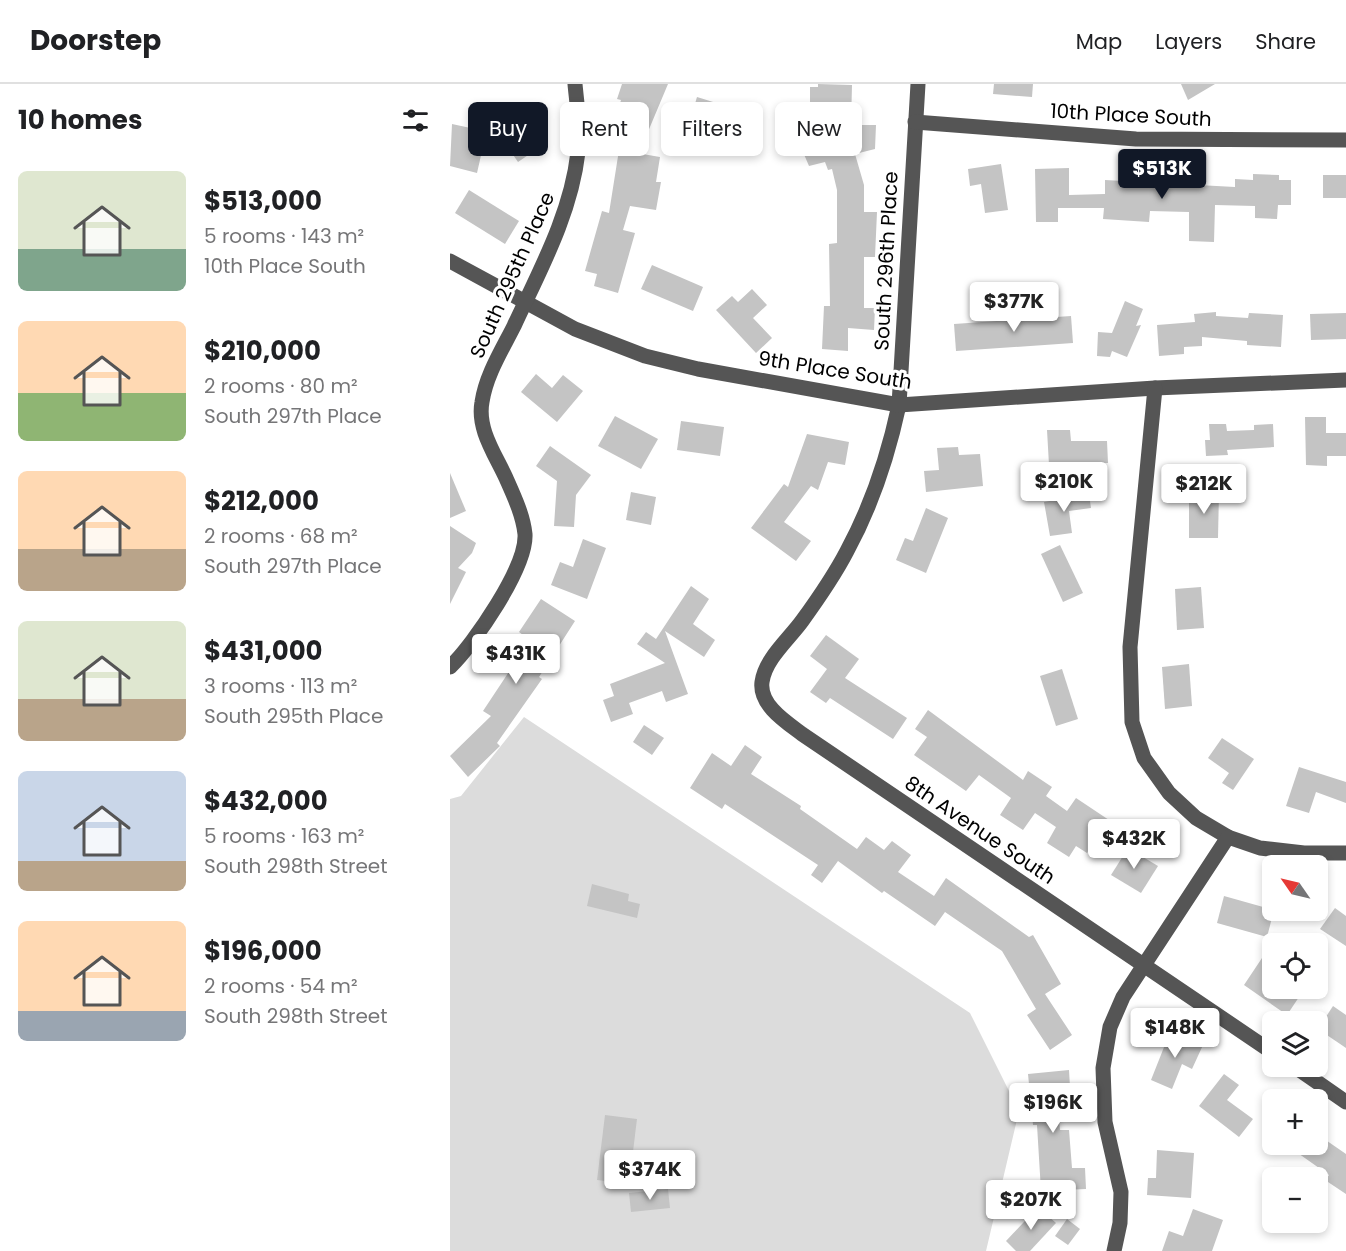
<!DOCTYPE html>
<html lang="en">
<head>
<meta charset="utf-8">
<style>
  body { margin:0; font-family:Poppins,sans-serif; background:#f6f6f6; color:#202124; height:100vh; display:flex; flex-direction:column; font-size:22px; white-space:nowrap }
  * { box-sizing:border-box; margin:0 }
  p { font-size:20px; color:#757577 }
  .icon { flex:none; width:33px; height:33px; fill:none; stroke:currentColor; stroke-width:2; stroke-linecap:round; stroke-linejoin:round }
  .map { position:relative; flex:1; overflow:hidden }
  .drawer { display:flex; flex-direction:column; background:#fff; width:450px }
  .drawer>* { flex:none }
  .banner { position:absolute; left:18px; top:18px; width:570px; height:54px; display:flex; gap:12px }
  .needle { width:39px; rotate:304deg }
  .tools { position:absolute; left:812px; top:771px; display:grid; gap:12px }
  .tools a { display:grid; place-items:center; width:66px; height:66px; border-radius:9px; background:#fff; box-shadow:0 3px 9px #0003; font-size:30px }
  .price { position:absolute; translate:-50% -51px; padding:0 14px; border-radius:6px; background:#fff; color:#222; font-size:20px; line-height:39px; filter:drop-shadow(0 2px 3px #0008) }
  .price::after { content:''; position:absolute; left:50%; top:36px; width:18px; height:14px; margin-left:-9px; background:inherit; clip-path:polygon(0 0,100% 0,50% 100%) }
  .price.on { background:#111827; color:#fff }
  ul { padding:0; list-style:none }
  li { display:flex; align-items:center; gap:18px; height:150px; padding:0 18px }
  li span { display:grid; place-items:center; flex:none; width:168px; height:120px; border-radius:9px; color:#555 }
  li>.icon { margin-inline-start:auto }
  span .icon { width:72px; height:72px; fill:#fffc; stroke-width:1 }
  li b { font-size:26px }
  h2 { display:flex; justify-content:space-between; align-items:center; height:72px; padding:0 18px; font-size:26px }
  .pill { padding:0 21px; border-radius:9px; background:#fff; box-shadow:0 3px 9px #0003; font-size:21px; line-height:54px }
  .pill.on { background:#111827; color:#fff }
  header { display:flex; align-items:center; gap:36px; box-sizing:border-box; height:84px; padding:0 30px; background:#fff; border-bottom:2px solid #e0e0e0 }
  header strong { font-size:28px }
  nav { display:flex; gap:33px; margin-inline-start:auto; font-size:21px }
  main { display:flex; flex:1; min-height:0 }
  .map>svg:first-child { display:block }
  .green { fill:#dcdcdc }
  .building { fill:#c4c4c4 }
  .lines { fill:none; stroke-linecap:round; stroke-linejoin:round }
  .minor { stroke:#555; stroke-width:15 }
  .labels { text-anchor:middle; stroke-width:6; stroke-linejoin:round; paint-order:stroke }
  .street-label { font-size:20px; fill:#000; stroke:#fff }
</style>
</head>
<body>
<header>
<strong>Doorstep</strong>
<nav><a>Map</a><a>Layers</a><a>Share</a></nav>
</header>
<main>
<section class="drawer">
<h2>10 homes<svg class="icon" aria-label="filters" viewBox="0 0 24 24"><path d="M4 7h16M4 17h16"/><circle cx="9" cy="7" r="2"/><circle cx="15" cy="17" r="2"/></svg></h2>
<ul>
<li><span style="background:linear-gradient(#dfe7d0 65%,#7fa58c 0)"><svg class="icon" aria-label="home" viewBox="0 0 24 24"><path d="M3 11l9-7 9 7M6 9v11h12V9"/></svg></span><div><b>$513,000</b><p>5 rooms · 143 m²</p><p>10th Place South</p></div></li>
<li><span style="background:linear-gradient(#ffd9b3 60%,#8fb573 0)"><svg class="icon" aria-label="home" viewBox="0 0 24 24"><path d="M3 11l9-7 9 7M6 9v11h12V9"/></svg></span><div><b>$210,000</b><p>2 rooms · 80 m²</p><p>South 297th Place</p></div></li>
<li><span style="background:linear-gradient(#ffd9b3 65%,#b9a48a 0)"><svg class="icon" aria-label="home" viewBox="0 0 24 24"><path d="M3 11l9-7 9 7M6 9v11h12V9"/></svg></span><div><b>$212,000</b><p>2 rooms · 68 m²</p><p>South 297th Place</p></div></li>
<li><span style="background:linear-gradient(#dfe7d0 65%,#b9a48a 0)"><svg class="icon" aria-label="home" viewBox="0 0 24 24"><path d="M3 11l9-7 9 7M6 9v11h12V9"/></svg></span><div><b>$431,000</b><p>3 rooms · 113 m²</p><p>South 295th Place</p></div></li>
<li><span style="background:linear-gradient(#c9d6e8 75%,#b9a48a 0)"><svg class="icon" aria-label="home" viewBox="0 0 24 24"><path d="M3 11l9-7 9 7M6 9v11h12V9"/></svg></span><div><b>$432,000</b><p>5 rooms · 163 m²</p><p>South 298th Street</p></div></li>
<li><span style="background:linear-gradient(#ffd9b3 75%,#9aa5b1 0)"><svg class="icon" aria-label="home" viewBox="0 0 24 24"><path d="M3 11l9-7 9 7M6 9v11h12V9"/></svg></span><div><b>$196,000</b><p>2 rooms · 54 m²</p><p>South 298th Street</p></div></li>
</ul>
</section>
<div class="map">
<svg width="896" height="1167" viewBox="0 0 896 1167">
  <rect width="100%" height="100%" fill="#fff"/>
  <!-- green -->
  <path class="green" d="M 74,633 L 520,929 L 569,1027 L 536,1167 L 0,1167 L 0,715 L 11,712 Z"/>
  <!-- building -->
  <g class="building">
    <path d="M 172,0 L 218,0 L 197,50 L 164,38 L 171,16 L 167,15 Z"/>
    <path d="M 368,0 L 402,1 L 401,41 L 426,41 L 425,65 L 405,70 L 414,101 L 414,128 L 427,128 L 425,173 L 414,173 L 414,224 L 425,224 L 424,246 L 398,244 L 398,267 L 372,265 L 374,222 L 380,222 L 379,160 L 387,159 L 387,106 L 382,85 L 378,86 L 375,78 L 359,82 L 347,54 L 354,53 L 353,48 L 367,45 L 368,20 L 360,19 L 360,3 L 368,3 Z"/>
    <path d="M 544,0 L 583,0 L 582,13 L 543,10 Z"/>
    <path d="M 731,0 L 765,0 L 738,16 Z"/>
    <path d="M 247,13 L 276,22 L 261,69 L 233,60 Z"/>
    <path d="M 61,21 L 90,63 L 68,78 L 39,36 Z"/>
    <path d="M 2,40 L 25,45 L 20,64 L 32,67 L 27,89 L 0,82 Z"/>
    <path d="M 169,66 L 210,73 L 206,98 L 211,98 L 206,126 L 180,122 L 173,146 L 185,149 L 168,209 L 144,202 L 147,190 L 135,187 L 152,127 L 159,129 Z"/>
    <path d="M 551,80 L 558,126 L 535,129 L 531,100 L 520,102 L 518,85 Z"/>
    <path d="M 619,84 L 619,111 L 655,110 L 655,96 L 785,103 L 785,95 L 803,96 L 803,90 L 829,91 L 829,96 L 841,96 L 841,121 L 828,121 L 827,135 L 805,134 L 805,122 L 765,121 L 764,158 L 739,157 L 739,128 L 700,127 L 699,138 L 653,135 L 654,124 L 608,124 L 608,138 L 586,138 L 585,85 Z"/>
    <rect x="873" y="91" width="23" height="23"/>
    <path d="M 19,106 L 69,137 L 55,160 L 5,129 Z"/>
    <path d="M 202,181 L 253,203 L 243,227 L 191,205 Z"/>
    <path d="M 302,205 L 317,221 L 303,234 L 322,254 L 306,269 L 266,226 L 282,212 L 288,218 Z"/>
    <path d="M 675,217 L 693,225 L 686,242 L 691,241 L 677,273 L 662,267 L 660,273 L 647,272 L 648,248 L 662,249 Z"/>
    <path d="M 766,228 L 766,232 L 798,234 L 799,229 L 833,231 L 831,263 L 797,261 L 797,257 L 752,253 L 752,262 L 734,263 L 734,270 L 709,272 L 707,241 L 745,238 L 744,230 Z"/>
    <path d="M 896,229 L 896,255 L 861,256 L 860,230 Z"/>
    <path d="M 621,232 L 623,259 L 506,267 L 504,240 Z"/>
    <path d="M 86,290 L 102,304 L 113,291 L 133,307 L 107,338 L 71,308 Z"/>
    <path d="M 165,332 L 208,355 L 191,385 L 148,362 Z"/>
    <path d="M 855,333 L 876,333 L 876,349 L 896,349 L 896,372 L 877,372 L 877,382 L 856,381 Z"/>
    <path d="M 231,337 L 274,343 L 270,372 L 227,366 Z"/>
    <path d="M 759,340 L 776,340 L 777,347 L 804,346 L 804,341 L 823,340 L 824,363 L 777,366 L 778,371 L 756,372 L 755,356 L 760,356 Z"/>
    <path d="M 597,346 L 620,346 L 621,357 L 657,357 L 658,379 L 599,381 Z"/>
    <path d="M 357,350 L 399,358 L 395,381 L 378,378 L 368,406 L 361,402 L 334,438 L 361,457 L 346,477 L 301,444 L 334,400 L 338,403 Z"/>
    <path d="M 100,362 L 141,391 L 126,411 L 124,443 L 104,442 L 107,397 L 86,382 Z"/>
    <path d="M 508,363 L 509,371 L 530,370 L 533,402 L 476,408 L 474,387 L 489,386 L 487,364 Z"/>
    <path d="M 0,389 L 16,427 L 0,434 Z"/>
    <path d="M 181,408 L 206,413 L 201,441 L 176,436 Z"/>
    <path d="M 739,408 L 769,408 L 768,454 L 739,454 Z"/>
    <path d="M 639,410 L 641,424 L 619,427 L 622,449 L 600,452 L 594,418 Z"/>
    <path d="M 476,424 L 498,434 L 476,489 L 446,476 L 455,454 L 463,457 Z"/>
    <path d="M 0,442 L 26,459 L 22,469 L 8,484 L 16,488 L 0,520 Z"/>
    <path d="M 133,455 L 156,464 L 137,515 L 101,501 L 110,478 L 123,483 Z"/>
    <path d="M 610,461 L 633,509 L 613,518 L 591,470 Z"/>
    <path d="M 241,502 L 259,515 L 243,540 L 265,556 L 254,573 L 215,547 L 238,610 L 216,618 L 212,607 L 179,619 L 183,630 L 161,638 L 153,616 L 164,612 L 160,600 L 215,579 L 187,560 L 196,548 L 206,555 Z"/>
    <path d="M 751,503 L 754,544 L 727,546 L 725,505 Z"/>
    <path d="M 91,515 L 125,537 L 89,593 L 92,595 L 47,659 L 50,662 L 18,693 L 0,672 L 41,632 L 33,627 L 80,556 L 69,548 Z"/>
    <path d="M 376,551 L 409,575 L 395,594 L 457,634 L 443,655 L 380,614 L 376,619 L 360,608 L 377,585 L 360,572 Z"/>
    <path d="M 739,580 L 742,622 L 715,625 L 712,583 Z"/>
    <path d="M 612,585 L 628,635 L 606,642 L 590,592 Z"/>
    <path d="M 478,626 L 573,696 L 578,687 L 602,703 L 596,712 L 617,727 L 626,714 L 659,736 L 637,769 L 626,762 L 619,773 L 597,759 L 606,743 L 585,729 L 573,746 L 550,731 L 561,714 L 529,691 L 516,707 L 464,671 L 477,653 L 465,645 Z"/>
    <path d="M 194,641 L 214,654 L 202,671 L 183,658 Z"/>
    <path d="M 772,654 L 804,675 L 783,706 L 772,699 L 779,689 L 758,674 Z"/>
    <path d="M 295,661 L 312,673 L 301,690 L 351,722 L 350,725 L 407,765 L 416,753 L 434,766 L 442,757 L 461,771 L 448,788 L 484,812 L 496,794 L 579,853 L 583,851 L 611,900 L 595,910 L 622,951 L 600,966 L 577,931 L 586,925 L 552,867 L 495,828 L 485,842 L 434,807 L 432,809 L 388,777 L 372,799 L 361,791 L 368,781 L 275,720 L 272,725 L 240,704 L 262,669 L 281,682 Z"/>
    <path d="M 849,683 L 896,698 L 896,719 L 866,708 L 859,729 L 836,722 Z"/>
    <path d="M 678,764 L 708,782 L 691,809 L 661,791 Z"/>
    <path d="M 142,800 L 179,810 L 178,817 L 190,820 L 187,834 L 137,822 Z"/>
    <path d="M 774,812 L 824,826 L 817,853 L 767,839 Z"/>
    <path d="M 885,824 L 896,832 L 896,862 L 870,845 Z"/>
    <path d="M 812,874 L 822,881 L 822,904 L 855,904 L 837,931 L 794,901 Z"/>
    <path d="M 883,922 L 896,931 L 896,964 L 868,945 Z"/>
    <path d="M 720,948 L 753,961 L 742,985 L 732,980 L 722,1005 L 701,996 Z"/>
    <path d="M 619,986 L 620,1003 L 606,1005 L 610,1046 L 619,1046 L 622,1084 L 635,1084 L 636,1105 L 591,1107 L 587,1041 L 583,1041 L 578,990 Z"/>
    <path d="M 774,990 L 789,1001 L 777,1016 L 803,1035 L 789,1053 L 749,1022 Z"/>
    <path d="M 155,1031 L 187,1035 L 179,1100 L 147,1096 Z"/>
    <path d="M 867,1050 L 896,1070 L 896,1110 L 875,1096 L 879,1091 L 835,1060 L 867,1060 Z"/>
    <path d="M 707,1066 L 744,1069 L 741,1114 L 697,1111 L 698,1094 L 706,1094 Z"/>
    <path d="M 218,1105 L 220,1124 L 181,1128 L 179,1109 Z"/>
    <path d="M 588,1123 L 606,1139 L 580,1167 L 566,1167 L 556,1157 Z"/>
    <path d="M 743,1125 L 773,1136 L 762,1167 L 712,1167 L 719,1147 L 733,1152 Z"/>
    <path d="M 617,1135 L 630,1145 L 618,1161 L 605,1152 Z"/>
  </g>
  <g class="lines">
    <!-- minor -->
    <g class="minor">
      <path d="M 468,0 L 449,321 C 438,372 422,421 397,467 C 384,492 368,515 352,537 C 339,555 315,575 312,598 C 309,621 336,638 352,650 L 822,968"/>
      <path d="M 465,38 L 686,55 L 896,56"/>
      <path d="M 0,177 L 125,245 L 195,272 L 248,285 L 449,321 L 705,304 L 896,296"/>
      <path d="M 705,304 L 680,563 L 682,638 L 694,674 L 719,709 L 746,734 L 778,753 L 810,764 L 854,769 L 896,769"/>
      <path d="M 0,583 C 24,560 77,483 75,450 C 73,431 64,412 56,394 C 45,370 27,345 32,318 C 36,291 52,266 64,242 C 90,186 121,130 128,68 C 131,46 127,22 125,0"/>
      <path d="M 844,982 L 896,1018"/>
      <path d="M 664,1167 L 670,1139 L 671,1108 L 655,1038 L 653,984 L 660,943 L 673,913 L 778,753"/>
    </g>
  </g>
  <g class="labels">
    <!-- street labels -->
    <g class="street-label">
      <text transform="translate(681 31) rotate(3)" y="7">10th Place South</text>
      <text transform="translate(436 177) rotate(-87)" y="7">South 296th Place</text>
      <text transform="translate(62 191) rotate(-66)" y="7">South 295th Place</text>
      <text transform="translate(385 286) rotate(9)" y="7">9th Place South</text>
      <text transform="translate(530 746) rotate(34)" y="7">8th Avenue South</text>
    </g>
  </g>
</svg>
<div class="tools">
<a><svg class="needle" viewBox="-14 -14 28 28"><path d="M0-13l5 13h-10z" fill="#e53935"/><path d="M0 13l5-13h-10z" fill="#757577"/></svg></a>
<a><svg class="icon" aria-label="locate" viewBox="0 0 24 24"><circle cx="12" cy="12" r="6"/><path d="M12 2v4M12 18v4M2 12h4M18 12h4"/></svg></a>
<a><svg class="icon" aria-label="layers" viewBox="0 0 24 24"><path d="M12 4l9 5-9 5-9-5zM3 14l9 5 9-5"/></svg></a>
<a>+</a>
<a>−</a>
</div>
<b class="price on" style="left:712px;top:116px">$513K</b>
<b class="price" style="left:564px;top:249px">$377K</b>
<b class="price" style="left:614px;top:429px">$210K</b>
<b class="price" style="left:754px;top:431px">$212K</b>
<b class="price" style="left:66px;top:601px">$431K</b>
<b class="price" style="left:684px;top:786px">$432K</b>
<b class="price" style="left:725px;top:975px">$148K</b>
<b class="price" style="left:603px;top:1050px">$196K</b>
<b class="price" style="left:200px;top:1117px">$374K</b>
<b class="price" style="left:581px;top:1147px">$207K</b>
<div class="banner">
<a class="pill on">Buy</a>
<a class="pill">Rent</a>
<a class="pill">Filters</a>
<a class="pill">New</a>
</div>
</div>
</main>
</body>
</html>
